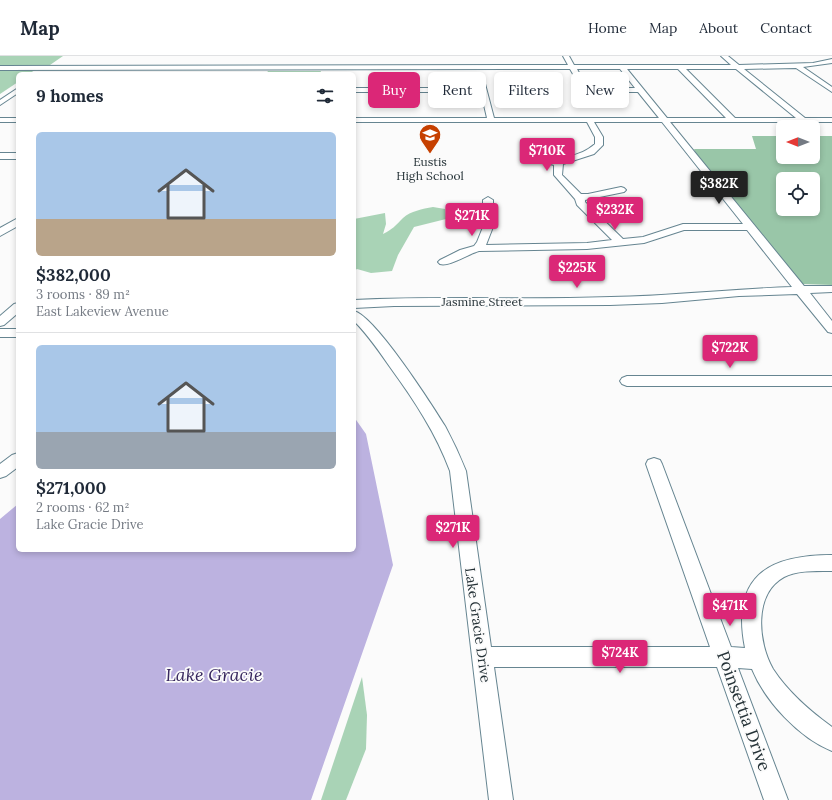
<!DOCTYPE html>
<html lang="en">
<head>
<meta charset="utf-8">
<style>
  body { margin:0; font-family:Lora,serif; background:#f6f6f7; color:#1f2937; height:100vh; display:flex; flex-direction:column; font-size:15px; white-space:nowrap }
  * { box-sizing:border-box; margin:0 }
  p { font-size:13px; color:#747a83 }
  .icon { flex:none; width:22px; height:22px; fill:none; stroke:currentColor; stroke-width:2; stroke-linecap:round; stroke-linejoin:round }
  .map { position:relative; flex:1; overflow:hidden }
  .drawer { position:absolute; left:16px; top:16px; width:340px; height:480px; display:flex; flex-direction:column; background:#fff; border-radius:6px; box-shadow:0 2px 6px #0003 }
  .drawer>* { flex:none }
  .banner { position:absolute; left:368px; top:16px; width:380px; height:36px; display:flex; gap:8px }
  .needle { width:26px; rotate:270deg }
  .fabs { position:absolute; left:776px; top:64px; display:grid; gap:8px }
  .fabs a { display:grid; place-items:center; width:44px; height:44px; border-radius:6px; background:#fff; box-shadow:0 2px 6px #0003; font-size:20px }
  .price { position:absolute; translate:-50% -34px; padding:0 9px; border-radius:4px; background:#db2777; color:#fff; font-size:13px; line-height:26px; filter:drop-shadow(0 1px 2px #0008) }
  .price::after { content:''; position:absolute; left:50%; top:24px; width:12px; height:9px; margin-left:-6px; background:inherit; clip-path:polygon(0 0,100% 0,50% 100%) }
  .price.current { background:#222; color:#fff }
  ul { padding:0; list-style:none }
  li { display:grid; align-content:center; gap:8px; height:212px; padding:0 20px }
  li+li { border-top:1px solid #e0e1e3 }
  li span { display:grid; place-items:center; height:124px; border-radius:6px; color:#555 }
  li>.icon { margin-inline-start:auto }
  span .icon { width:72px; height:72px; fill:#fffc; stroke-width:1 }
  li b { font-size:17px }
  h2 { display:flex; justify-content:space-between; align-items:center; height:48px; padding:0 20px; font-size:17px }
  .tag { padding:0 14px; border-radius:6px; background:#fff; box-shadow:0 2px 6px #0003; font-size:14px; line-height:36px }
  .tag.current { background:#db2777; color:#fff }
  header { display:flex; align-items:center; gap:24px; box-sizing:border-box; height:56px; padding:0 20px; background:#fff; border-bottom:1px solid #e0e1e3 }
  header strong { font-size:19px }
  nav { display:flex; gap:22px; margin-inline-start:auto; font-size:14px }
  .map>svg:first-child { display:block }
  .green { fill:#a9d3b6 }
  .forest { fill:#99c6a8; fill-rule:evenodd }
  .water { fill:#bcb2e0 }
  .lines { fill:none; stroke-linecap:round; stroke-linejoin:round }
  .minor-casing { stroke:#668591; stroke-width:2 }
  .minor { fill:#fff; fill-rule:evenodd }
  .labels { text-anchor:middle; stroke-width:3.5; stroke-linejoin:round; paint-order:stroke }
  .far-poi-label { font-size:12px; fill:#253237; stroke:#fbfbfb }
  .far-street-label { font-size:12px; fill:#253237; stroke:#fbfbfb }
  .street-label { font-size:14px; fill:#253237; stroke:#fbfbfb }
  .near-street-label { font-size:17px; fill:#253237; stroke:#fbfbfb }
  .near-water-label { font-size:18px; font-style:italic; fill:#38285f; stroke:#fbfbfb }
</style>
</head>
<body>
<header>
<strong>Map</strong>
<nav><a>Home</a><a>Map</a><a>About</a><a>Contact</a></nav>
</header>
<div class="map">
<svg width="832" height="744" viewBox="0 0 832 744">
  <rect width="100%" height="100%" fill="#fbfbfb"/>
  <!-- green -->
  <g class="green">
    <path d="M 0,0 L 63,0 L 50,9 L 42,9 L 29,18 L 18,18 L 18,26 L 0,38 Z"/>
    <path d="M 268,15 L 321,15 L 320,18 L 266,18 Z"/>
    <path d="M 433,151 L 445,153 L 446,163 L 414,171 L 398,199 L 392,215 L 371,217 L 357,213 L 354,215 L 354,163 L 385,157 L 386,168 L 383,178 C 393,173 395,170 403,162 C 411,155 422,153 433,151 Z"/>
    <path d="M 362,621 L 367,659 L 366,693 L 346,744 L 321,744 Z"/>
  </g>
  <!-- forest -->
  <path class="forest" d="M 752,80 L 783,80 L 783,101 L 813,101 L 813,80 L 832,80 L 832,229 L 801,228 L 697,100 L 694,93 L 756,93 ZM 783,123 L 813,123 L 813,153 L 783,153 Z"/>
  <!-- water -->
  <path class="water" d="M 354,361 L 366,378 L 393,509 L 311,744 L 0,744 L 0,463 L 18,448 L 18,494 L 354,494 Z"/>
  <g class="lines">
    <!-- minor casing -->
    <g class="minor-casing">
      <g id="minor">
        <path d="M 563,0 L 569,0 L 574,9 L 731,9 L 721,0 L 728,0 L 739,9 L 813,7 L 832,3 L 832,7 L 803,11 L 832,31 L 832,36 L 796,12 L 744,13 L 805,62 L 832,62 L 832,66 L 670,66 L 804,230 L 832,230 L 832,236 L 810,237 L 832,265 L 832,277 L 828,276 L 797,238 L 739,240 L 662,247 L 610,249 L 394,250 L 354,252 L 354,244 C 440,240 525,244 611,241 C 672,240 732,233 792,231 L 747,174 L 684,174 L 644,187 L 587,193 L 479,195 C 468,198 449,211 440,208 L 438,206 L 440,204 L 460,194 L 474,190 L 477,186 L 483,171 L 483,144 L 488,141 L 493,144 L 493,171 L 486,189 L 587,187 L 612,184 L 577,149 L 575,143 L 554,119 L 554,109 L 546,107 L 539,101 C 549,90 559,101 569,100 C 578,99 588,94 595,88 L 595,81 L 587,66 L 354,66 L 354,62 L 487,62 L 481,36 L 354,36 L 354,32 L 480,32 L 478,24 L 481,22 L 484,24 L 494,62 L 659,62 L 638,36 L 597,36 L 582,33 L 570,13 L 0,14 L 0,10 L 568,9 ZM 577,13 L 620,13 L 635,32 L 597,32 L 586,30 ZM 627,13 L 678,13 L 726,62 L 667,62 ZM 686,13 L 736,13 L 796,62 L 735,62 ZM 594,66 L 662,66 L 743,168 L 683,168 L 643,181 L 623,183 L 585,146 L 585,144 L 624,136 L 626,134 L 624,132 L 621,131 L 588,138 L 581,138 L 562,119 L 563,108 L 594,98 L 603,89 L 603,81 Z"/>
        <path d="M 18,32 L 18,37 L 0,49 L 0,44 Z"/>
        <rect x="0" y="62" width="18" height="4"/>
        <rect x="0" y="97" width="18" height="6"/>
        <path d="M 18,162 L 18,170 L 0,180 L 0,172 Z"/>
        <path d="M 18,247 L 18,257 L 4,269 L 0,270 L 0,260 L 14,248 Z"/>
        <path d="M 354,255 C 375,260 432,349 445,370 C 453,385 460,400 466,415 L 491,591 L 710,591 L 646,408 L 648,404 L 654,402 L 660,404 L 662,408 L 731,591 L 745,592 C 731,521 767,499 832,499 L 832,515 C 817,515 798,514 784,521 C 753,538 758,587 773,613 C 788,636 810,655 832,671 L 832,695 C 799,682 765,645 752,613 L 738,612 L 788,744 L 764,744 L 717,611 L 494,611 L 513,744 L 489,744 L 450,415 C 436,377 414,344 390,311 C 379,295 368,279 354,265 Z"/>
        <rect x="0" y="273" width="18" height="8"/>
        <path d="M 627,320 L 832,320 L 832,330 L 627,330 L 622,328 L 620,325 L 622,322 Z"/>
        <path d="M 18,397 L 18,411 L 6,420 L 0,422 L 0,408 L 12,399 Z"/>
      </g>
    </g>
    <!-- minor -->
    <use href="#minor" class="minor"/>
  </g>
  <!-- icons -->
  <defs>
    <g id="school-pin" transform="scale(1.15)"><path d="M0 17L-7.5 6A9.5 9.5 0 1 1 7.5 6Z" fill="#c64000" stroke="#fbfbfb"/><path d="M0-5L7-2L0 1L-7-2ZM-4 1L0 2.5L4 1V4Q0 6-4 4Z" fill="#fff"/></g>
  </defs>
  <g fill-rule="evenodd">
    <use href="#school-pin" x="430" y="79"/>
  </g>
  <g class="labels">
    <!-- far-poi labels -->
    <g class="far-poi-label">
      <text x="430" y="110">Eustis<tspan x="430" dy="14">High School</tspan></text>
    </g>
    <!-- far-street labels -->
    <g class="far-street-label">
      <text x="482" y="250">Jasmine Street</text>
    </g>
    <!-- street labels -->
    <g class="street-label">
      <text transform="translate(478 569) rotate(82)" y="5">Lake Gracie Drive</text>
    </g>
    <!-- near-street labels -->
    <g class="near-street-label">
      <text transform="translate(744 655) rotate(70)" y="6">Poinsettia Drive</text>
    </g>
    <!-- near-water labels -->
    <g class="near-water-label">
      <text x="214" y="625">Lake Gracie</text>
    </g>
  </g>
</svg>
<div class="fabs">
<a><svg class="needle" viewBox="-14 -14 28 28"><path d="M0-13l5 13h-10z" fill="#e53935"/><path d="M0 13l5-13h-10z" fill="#747a83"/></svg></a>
<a><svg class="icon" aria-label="locate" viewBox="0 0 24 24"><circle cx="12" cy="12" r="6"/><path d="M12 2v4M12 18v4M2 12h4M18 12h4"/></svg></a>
</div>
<b class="price" style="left:547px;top:116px">$710K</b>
<b class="price current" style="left:719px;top:149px">$382K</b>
<b class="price" style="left:615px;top:175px">$232K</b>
<b class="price" style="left:472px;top:181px">$271K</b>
<b class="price" style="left:577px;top:233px">$225K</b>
<b class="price" style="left:730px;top:313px">$722K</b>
<b class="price" style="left:453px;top:493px">$271K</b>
<b class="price" style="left:730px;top:571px">$471K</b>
<b class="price" style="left:620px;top:618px">$724K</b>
<div class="banner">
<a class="tag current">Buy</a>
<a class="tag">Rent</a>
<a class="tag">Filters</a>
<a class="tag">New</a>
</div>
<section class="drawer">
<h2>9 homes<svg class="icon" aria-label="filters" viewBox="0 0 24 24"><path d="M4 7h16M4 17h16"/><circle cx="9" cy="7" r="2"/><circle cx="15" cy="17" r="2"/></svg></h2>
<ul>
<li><span style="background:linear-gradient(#a9c7e8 70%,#b9a48a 0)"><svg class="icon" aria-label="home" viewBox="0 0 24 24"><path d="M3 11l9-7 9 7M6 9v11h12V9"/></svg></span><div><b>$382,000</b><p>3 rooms · 89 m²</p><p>East Lakeview Avenue</p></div></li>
<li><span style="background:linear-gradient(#a9c7e8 70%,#9aa5b1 0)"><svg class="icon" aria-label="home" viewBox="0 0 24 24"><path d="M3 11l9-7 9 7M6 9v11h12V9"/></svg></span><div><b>$271,000</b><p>2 rooms · 62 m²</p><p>Lake Gracie Drive</p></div></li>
</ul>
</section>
</div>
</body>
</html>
